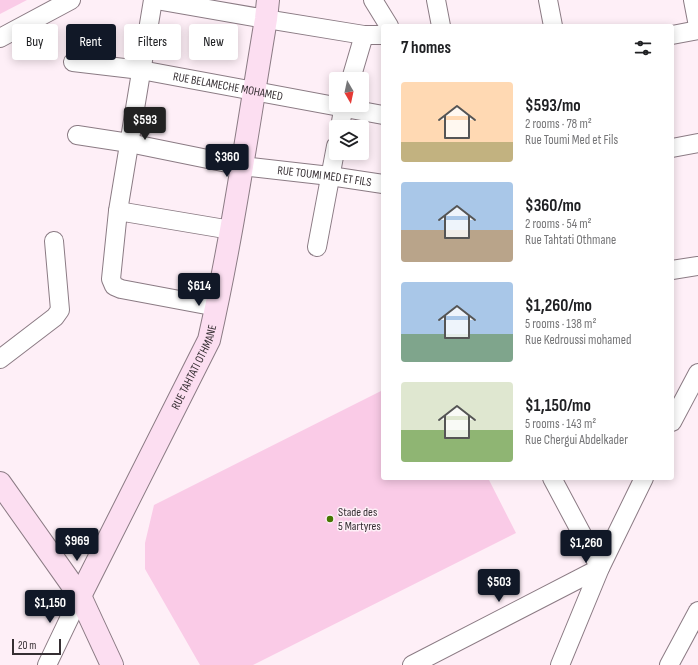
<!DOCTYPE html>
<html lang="en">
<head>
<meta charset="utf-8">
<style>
  body { margin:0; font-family:"Sofia Sans Condensed",sans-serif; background:#f6f6f6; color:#202124; height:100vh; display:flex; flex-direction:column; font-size:15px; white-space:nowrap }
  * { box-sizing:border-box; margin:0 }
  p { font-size:13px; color:#757577 }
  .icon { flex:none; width:22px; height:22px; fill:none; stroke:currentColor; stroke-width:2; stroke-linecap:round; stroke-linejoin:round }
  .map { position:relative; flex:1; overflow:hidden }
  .panel { position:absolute; left:381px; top:24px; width:293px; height:456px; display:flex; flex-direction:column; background:#fff; border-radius:4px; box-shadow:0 2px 10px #0003 }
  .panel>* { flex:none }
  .top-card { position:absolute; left:12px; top:24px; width:309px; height:36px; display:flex; gap:8px }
  .needle { width:26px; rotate:171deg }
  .buttons { position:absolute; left:329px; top:72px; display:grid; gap:8px }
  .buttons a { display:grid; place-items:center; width:40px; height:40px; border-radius:4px; background:#fff; box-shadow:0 2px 10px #0003; font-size:20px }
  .scale { position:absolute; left:12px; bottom:10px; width:49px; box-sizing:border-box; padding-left:4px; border:2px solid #352e32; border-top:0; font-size:11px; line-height:14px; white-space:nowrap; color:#352e32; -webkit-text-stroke:3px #feeff7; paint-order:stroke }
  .price { position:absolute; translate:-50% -34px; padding:0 9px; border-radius:4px; background:#111827; color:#fff; font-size:13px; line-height:26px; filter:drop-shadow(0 1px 2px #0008) }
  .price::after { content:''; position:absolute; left:50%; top:24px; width:12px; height:9px; margin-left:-6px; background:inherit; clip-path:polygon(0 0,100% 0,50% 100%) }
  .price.current { background:#222; color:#fff }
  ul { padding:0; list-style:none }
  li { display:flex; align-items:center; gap:12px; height:100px; padding:0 20px }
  li span { display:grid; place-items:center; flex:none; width:112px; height:80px; border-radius:4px; color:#555 }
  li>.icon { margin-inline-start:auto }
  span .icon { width:48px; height:48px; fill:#fffc; stroke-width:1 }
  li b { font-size:17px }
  h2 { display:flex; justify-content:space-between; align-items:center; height:48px; padding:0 20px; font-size:17px }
  .chip { padding:0 14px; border-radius:4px; background:#fff; box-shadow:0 2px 10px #0003; font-size:14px; line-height:36px }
  .chip.current { background:#111827; color:#fff }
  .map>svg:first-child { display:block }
  .green { fill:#facbe7 }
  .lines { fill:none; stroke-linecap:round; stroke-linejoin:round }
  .street-casing { stroke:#8b7b84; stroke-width:20 }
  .secondary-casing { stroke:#8b7b84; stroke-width:24 }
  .street { stroke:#fff; stroke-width:18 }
  .secondary { stroke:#fcdef1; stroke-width:22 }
  .poi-dot { fill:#457700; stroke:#feeff7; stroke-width:1.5 }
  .labels { text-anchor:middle; stroke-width:3; stroke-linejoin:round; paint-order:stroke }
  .street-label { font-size:12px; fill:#352e32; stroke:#feeff7 }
  .poi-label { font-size:12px; fill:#352e32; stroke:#feeff7; text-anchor:start }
</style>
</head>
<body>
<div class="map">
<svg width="698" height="665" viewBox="0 0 698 665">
  <rect width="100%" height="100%" fill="#feeff7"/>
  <!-- green -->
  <g class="green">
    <path d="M 0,0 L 27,0 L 0,14 Z"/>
    <path d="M 383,390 L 383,478 L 488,478 L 516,533 L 253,665 L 200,665 L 145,569 L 145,543 L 154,505 Z"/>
  </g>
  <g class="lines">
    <!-- street casing -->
    <g class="street-casing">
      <g id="street">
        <path d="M 153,0 L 118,211 L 111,279 L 114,286 L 121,289 L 217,307"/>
        <path d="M 156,0 L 266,19 L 364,35 L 383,35"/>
        <path d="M 373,0 L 389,26"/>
        <path d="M 436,0 L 441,26"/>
        <path d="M 548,0 L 553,26"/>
        <path d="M 693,0 L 698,26"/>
        <path d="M 672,35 L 698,30"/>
        <path d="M 0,38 L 71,0"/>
        <path id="s1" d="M 73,62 L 141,70 L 383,115"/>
        <path d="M 351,79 L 364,35"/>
        <path d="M 340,127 L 344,105"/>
        <path id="s2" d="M 77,135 L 129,143 L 242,166 L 330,176 L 383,184"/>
        <path d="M 672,148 L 698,143"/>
        <path d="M 118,211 L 231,230"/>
        <path d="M 317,247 L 336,146"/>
        <path d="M 672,270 L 698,266"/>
        <path d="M 0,359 L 55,317 L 60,310 L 54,241"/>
        <path d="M 672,422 L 698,373"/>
        <path d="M 47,665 L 80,596"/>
        <path d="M 412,665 L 600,568 L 552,478"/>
        <path d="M 560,665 L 600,568 L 644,478"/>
        <path d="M 669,665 L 698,611"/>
      </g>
    </g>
    <!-- secondary casing -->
    <g class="secondary-casing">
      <g id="secondary">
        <path d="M 0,483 L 80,596 L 112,665"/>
        <path id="s3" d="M 80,596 L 209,340 C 233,234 248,126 266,19 L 268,0"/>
      </g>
    </g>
    <!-- street -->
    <use href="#street" class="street"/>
    <!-- secondary -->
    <use href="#secondary" class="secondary"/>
  </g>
  <!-- markers -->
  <circle class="poi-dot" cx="330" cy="519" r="4"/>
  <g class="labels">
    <!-- street labels -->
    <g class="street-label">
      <text dy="4" stroke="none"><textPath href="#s1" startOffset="157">RUE BELAMECHE MOHAMED</textPath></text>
      <text dy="4" stroke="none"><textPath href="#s2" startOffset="251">RUE TOUMI MED ET FILS</textPath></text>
      <text dy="4" stroke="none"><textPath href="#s3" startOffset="256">RUE TAHTATI OTHMANE</textPath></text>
    </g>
    <!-- poi labels -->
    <g class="poi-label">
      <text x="338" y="516">Stade des<tspan x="338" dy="14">5 Martyres</tspan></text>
    </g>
  </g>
</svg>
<div class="buttons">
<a><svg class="needle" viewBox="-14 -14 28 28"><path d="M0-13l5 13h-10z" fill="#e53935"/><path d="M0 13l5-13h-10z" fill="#757577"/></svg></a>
<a><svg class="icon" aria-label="layers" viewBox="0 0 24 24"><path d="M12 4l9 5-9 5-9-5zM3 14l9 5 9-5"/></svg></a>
</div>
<div class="scale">20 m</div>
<b class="price current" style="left:145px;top:141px">$593</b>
<b class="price" style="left:227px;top:178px">$360</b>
<b class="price" style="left:199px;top:307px">$614</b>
<b class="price" style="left:77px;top:562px">$969</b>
<b class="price" style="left:586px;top:564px">$1,260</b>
<b class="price" style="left:499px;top:603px">$503</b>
<b class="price" style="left:50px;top:624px">$1,150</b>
<div class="top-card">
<a class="chip">Buy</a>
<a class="chip current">Rent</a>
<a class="chip">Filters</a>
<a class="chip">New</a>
</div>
<section class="panel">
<h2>7 homes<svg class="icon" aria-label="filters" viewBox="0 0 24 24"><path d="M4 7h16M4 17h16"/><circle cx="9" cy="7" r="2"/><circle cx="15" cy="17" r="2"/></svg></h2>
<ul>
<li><span style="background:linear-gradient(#ffd9b3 75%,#c2b280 0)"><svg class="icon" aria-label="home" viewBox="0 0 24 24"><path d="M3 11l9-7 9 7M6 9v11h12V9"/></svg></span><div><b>$593/mo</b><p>2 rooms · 78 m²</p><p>Rue Toumi Med et Fils</p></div></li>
<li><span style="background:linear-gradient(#a9c7e8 60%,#b9a48a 0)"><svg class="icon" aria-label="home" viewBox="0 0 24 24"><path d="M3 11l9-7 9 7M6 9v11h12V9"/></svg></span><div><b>$360/mo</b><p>2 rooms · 54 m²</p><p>Rue Tahtati Othmane</p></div></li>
<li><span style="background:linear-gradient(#a9c7e8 65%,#7fa58c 0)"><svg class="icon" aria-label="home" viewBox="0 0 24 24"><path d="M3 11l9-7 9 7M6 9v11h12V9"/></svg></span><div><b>$1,260/mo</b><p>5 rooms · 138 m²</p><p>Rue Kedroussi mohamed</p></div></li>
<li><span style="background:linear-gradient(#dfe7d0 60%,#8fb573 0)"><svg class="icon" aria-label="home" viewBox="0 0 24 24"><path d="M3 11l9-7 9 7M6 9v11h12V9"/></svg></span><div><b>$1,150/mo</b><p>5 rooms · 143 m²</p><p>Rue Chergui Abdelkader</p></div></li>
</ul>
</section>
</div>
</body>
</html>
